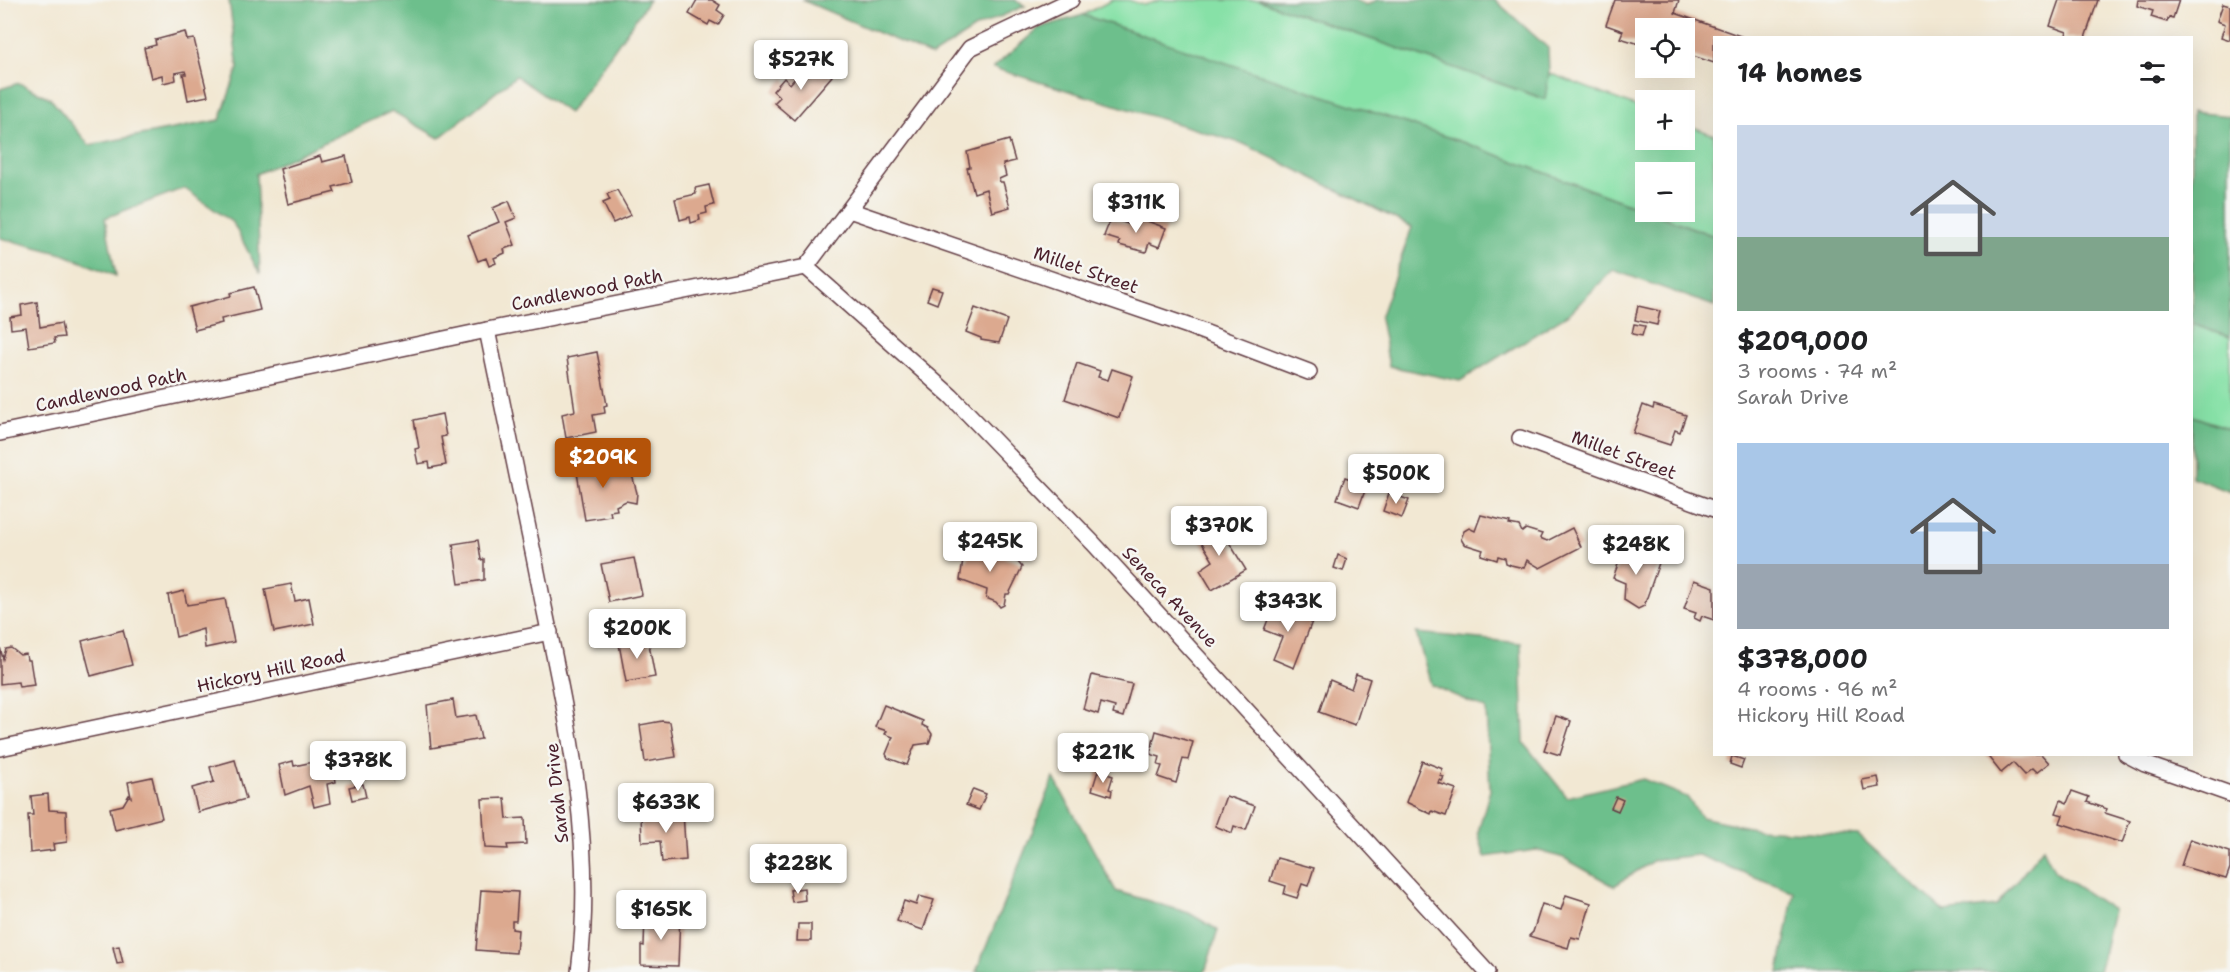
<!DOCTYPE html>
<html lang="en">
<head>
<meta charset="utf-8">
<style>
  body { margin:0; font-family:"Shantell Sans",sans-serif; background:#f2f2f2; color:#202124; height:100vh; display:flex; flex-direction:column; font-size:22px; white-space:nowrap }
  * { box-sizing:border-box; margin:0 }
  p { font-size:20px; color:#757577 }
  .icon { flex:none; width:33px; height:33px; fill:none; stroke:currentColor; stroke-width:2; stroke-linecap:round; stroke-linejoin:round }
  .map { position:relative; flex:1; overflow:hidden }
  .sheet { position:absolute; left:1713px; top:36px; width:480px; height:720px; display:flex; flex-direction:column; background:#fff; border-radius:0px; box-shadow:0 6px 24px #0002 }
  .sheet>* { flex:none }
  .buttons { position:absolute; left:1635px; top:18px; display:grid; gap:12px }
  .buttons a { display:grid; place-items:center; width:60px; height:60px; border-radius:0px; background:#fff; box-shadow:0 6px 24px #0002; font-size:30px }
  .price { position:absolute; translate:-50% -51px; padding:0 14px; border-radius:6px; background:#fff; color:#222; font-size:20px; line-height:39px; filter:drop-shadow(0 2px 3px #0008) }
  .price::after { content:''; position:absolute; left:50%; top:36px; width:18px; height:14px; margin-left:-9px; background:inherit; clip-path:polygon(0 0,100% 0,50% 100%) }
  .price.selected { background:#b45309; color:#fff }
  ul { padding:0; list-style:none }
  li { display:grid; align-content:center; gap:12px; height:318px; padding:0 24px }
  li span { display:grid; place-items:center; height:186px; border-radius:0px; color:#555 }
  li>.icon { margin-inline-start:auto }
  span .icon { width:108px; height:108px; fill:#fffc; stroke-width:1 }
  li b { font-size:26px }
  h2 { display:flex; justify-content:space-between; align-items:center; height:72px; padding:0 24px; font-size:26px }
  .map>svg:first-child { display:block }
  .green { fill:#87e1a7; stroke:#688069; stroke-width:1.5 }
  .forest { fill:#6dbf8c; stroke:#5c6f5c; stroke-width:1.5 }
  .building { fill:#dca98f }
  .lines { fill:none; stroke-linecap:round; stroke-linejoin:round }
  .minor-casing { stroke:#633d44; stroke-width:18 }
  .minor { stroke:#fff; stroke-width:15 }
  .labels { text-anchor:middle; stroke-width:5; stroke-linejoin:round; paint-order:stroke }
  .street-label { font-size:18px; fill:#4a1f2b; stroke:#f6f6f2 }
</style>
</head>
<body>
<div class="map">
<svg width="2230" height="972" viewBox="0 0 2230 972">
  <rect width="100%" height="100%" fill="#f6f6f2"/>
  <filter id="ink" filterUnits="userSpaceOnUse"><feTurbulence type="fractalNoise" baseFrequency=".0167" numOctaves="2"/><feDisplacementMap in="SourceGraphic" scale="12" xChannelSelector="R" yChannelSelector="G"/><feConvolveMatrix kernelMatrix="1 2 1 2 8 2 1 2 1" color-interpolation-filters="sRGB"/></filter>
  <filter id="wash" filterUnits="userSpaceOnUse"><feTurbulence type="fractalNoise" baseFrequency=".008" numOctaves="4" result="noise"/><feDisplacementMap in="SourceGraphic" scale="24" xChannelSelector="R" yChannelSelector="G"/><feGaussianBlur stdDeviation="1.35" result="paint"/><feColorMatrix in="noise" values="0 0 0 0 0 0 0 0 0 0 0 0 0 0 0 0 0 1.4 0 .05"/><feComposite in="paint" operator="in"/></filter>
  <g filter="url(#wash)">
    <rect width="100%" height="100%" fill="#f2e8d3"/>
    <!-- green -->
    <g class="green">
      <path d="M 1112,0 L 1128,0 L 1144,5 L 1161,0 L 1258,0 L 1544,99 L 1549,73 L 1645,110 L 1646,140 L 1684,140 L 1685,124 L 1714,135 L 1714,236 L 1651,212 L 1684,212 L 1684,172 L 1646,172 L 1645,210 L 1468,144 L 1083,15 Z"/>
      <path d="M 2192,324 L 2230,337 L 2230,429 L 2192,416 Z"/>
    </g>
    <!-- forest -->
    <g class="forest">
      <path d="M 229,0 L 649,0 L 569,113 L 516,76 L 439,138 L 392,111 L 256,174 L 260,274 L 233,223 L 184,188 L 105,218 L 116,276 L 63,254 L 0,238 L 0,89 L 19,83 L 50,98 L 89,145 L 220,120 L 238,68 Z"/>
      <path d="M 802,0 L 1015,0 L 1025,6 L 977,27 L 932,56 Z"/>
      <path d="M 1258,0 L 1353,0 L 1367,5 L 1377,0 L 1495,0 L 1548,48 L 1549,73 L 1545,99 Z"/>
      <path d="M 1083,15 L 1468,144 L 1714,236 L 1714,306 L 1613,270 L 1570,313 L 1460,381 L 1389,366 L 1380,318 L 1412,227 L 1244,144 L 993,68 L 1039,28 Z"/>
      <path d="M 2192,112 L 2230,116 L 2230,337 L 2192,324 Z"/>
      <path d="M 2192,416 L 2230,429 L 2230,492 L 2192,477 Z"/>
      <path d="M 1416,633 L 1521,643 L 1524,743 L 1567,797 L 1643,779 L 1687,797 L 1701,817 L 1758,829 L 1858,835 L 1944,912 L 1996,906 L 2043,848 L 2055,872 L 2113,910 L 2099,972 L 1779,972 L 1794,892 L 1698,855 L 1654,860 L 1614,886 L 1564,858 L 1536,850 L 1485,857 L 1478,832 L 1490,790 L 1486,709 L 1431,685 Z"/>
      <path d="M 1054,778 L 1116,891 L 1189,913 L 1218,930 L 1205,972 L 976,972 Z"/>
    </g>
    <g id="blocks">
      <!-- building -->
      <g class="building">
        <path d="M 697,0 L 712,0 L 720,5 L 717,10 L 724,15 L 718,25 L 710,21 L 708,25 L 689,14 Z"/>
        <path d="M 1615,0 L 1679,0 L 1675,13 L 1746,38 L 1714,38 L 1714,63 L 1684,53 L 1684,28 L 1646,28 L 1646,46 L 1620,38 L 1623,31 L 1606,25 Z"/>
        <path d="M 2059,0 L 2098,0 L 2085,38 L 2065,38 L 2067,32 L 2050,26 Z"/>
        <path d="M 2138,0 L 2179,0 L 2173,18 L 2169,17 L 2167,22 L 2151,17 L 2153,11 L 2137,6 Z"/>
        <path d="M 2223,4 L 2230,6 L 2230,40 L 2221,37 L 2225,24 L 2217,21 Z"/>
        <path d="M 185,32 L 187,40 L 194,39 L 208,96 L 188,100 L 183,74 L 186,74 L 185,71 L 175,73 L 176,80 L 163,83 L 162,75 L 151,78 L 144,48 L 156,45 L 155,40 Z"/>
        <path d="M 816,62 L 832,76 L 794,120 L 774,103 L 780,97 L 773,91 L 784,78 L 790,84 L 799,74 L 803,78 Z"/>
        <path d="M 1009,140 L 1015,161 L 1003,164 L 1006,176 L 999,179 L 1000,182 L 1003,182 L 1010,207 L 992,212 L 986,189 L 974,193 L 967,168 L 970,167 L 967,152 Z"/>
        <path d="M 320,156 L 322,162 L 346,156 L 352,182 L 333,187 L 335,192 L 288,204 L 280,169 Z"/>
        <path d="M 709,185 L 714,205 L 706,207 L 707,213 L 699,215 L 700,220 L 691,223 L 690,217 L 680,220 L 675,199 L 696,194 L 695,188 Z"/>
        <path d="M 617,190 L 631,215 L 613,223 L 603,203 L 610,200 L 607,194 Z"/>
        <path d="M 509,201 L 516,218 L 506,222 L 515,245 L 504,249 L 505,253 L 494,258 L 496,263 L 489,266 L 486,258 L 478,261 L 468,235 L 499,222 L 493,208 Z"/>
        <path d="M 1111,218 L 1128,224 L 1129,220 L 1137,223 L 1139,218 L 1166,228 L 1159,247 L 1149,243 L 1146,252 L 1119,245 L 1120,241 L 1104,236 Z"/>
        <path d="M 254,287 L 260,310 L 221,319 L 222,323 L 195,330 L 189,307 L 231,296 L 230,293 Z"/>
        <path d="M 932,287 L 942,290 L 937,304 L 927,300 Z"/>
        <path d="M 37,302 L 40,327 L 61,323 L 64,337 L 54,338 L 55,343 L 29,347 L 26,327 L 11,329 L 10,317 L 22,315 L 21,305 Z"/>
        <path d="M 1638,306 L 1660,311 L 1657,325 L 1635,320 Z"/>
        <path d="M 975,308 L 1007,320 L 999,343 L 981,340 L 981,338 L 966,332 Z"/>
        <path d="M 1634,324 L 1645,326 L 1642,336 L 1632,334 Z"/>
        <path d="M 597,352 L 607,405 L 604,406 L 605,413 L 593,415 L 596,432 L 566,438 L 562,414 L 575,411 L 567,358 Z"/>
        <path d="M 1077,363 L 1100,371 L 1098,377 L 1108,380 L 1112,369 L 1133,376 L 1119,418 L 1065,399 Z"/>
        <path d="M 1643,405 L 1653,409 L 1654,405 L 1686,415 L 1680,432 L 1675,430 L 1670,445 L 1633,433 Z"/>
        <path d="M 442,414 L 446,436 L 441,437 L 446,465 L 430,468 L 429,462 L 418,464 L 415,449 L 419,448 L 414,420 Z"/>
        <path d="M 596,457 L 599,476 L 631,471 L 637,493 L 636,503 L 626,501 L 616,506 L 617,510 L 610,511 L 611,516 L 585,520 L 575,461 Z"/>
        <path d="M 1345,477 L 1367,485 L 1359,507 L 1337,499 Z"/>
        <path d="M 1389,493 L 1409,500 L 1402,518 L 1383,511 Z"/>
        <path d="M 1481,515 L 1510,522 L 1509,524 L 1519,526 L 1522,532 L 1526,529 L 1542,534 L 1540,538 L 1547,541 L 1572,528 L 1581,547 L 1540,568 L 1527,560 L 1524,568 L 1511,565 L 1506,563 L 1505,558 L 1498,556 L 1497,560 L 1481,555 L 1483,550 L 1464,544 L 1461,539 L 1464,531 L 1469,528 L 1475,531 Z"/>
        <path d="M 1216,521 L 1246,570 L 1212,590 L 1200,570 L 1213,561 L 1196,533 Z"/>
        <path d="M 1237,523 L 1242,532 L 1233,538 L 1228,530 Z"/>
        <path d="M 478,540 L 481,560 L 484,559 L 484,580 L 459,584 L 453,544 Z"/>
        <path d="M 974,541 L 992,548 L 990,553 L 1018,562 L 1022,567 L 1009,594 L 1006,594 L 1004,605 L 1000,607 L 996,602 L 986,598 L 987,590 L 960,580 L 963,560 L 966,561 Z"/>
        <path d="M 1624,548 L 1660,560 L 1644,606 L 1638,609 L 1624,600 L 1625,583 L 1613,578 Z"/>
        <path d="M 1338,555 L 1347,559 L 1343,571 L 1334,568 Z"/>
        <path d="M 634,558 L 642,595 L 609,602 L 601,564 Z"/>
        <path d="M 1694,580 L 1714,587 L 1714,620 L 1702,616 L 1700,621 L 1694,618 L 1696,613 L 1684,609 Z"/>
        <path d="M 291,584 L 295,601 L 309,598 L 314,624 L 274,632 L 265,589 Z"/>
        <path d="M 184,591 L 187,605 L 225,599 L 234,642 L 205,648 L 203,629 L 176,637 L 168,595 Z"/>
        <path d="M 1274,604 L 1313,619 L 1294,668 L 1273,659 L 1282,637 L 1264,630 Z"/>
        <path d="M 123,630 L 132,665 L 91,676 L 82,641 Z"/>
        <path d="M 648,639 L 655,677 L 626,682 L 619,644 Z"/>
        <path d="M 0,647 L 3,659 L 6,649 L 11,648 L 20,655 L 26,654 L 27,660 L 30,660 L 34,685 L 19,687 L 18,682 L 0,684 Z"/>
        <path d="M 1356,674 L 1370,679 L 1355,725 L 1319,712 L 1330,680 L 1351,689 Z"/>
        <path d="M 1092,675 L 1132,684 L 1123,717 L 1113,714 L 1115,707 L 1101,703 L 1098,714 L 1083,709 Z"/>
        <path d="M 453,700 L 456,718 L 476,715 L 481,739 L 431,748 L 427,705 Z"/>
        <path d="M 884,705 L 923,721 L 922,725 L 928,728 L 932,734 L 929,743 L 915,745 L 907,765 L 888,758 L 886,754 L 893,737 L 885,734 L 887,731 L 875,727 Z"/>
        <path d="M 1556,716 L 1571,721 L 1560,755 L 1544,750 Z"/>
        <path d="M 662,721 L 670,722 L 676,757 L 645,762 L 640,725 Z"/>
        <path d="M 1156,731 L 1193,742 L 1188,760 L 1183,759 L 1176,783 L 1158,777 L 1162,766 L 1158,765 L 1160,757 L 1150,754 Z"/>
        <path d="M 1986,754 L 2041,754 L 2049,763 L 2036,773 L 2032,769 L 2024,775 L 2013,763 L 2001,773 Z"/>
        <path d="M 1732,756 L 1744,760 L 1741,768 L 1730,764 Z"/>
        <path d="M 332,758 L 336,782 L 327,784 L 330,803 L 314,807 L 309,786 L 285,795 L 279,765 L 293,761 L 294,766 Z"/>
        <path d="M 235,760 L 246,799 L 198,812 L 192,788 L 214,782 L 210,767 Z"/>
        <path d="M 1422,761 L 1443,769 L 1440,776 L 1444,777 L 1442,781 L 1439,780 L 1438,783 L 1456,789 L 1446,816 L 1432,811 L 1431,814 L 1406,802 Z"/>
        <path d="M 1098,771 L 1113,776 L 1109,789 L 1112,790 L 1111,796 L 1092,790 Z"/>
        <path d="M 152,777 L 162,818 L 115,830 L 110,808 L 123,805 L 129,795 L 131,797 L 128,782 Z"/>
        <path d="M 1878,777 L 1880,787 L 1864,790 L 1862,780 Z"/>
        <path d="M 363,784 L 366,797 L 352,800 L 349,787 Z"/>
        <path d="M 973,789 L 986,794 L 979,810 L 966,805 Z"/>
        <path d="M 2072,791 L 2089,797 L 2087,802 L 2107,809 L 2105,813 L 2130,821 L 2122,843 L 2060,823 L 2063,815 L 2056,813 L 2061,800 L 2067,803 Z"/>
        <path d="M 48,794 L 49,810 L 66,811 L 67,842 L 53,844 L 54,850 L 30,853 L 28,815 L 33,815 L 31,796 Z"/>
        <path d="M 1226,796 L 1255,806 L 1246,830 L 1234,826 L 1232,833 L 1215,826 Z"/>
        <path d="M 1616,797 L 1623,800 L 1618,811 L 1611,808 Z"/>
        <path d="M 505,798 L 507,819 L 525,818 L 526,844 L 507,845 L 508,849 L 485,848 L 482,799 Z"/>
        <path d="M 683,812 L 686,860 L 662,862 L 660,841 L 642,842 L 641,815 Z"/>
        <path d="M 2190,839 L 2230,852 L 2230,868 L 2226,879 L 2181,866 Z"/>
        <path d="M 1277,858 L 1314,868 L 1308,886 L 1302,884 L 1297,898 L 1284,894 L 1286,886 L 1270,881 Z"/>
        <path d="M 804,888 L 805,900 L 792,902 L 790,890 Z"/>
        <path d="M 481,890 L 518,892 L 516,921 L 512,921 L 512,929 L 518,930 L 516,953 L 476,950 Z"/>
        <path d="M 1566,895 L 1591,903 L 1580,939 L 1571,937 L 1568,948 L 1529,936 L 1533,932 L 1542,904 L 1561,910 Z"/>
        <path d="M 919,896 L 934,900 L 923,930 L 897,921 L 904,901 L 916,905 Z"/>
        <path d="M 645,915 L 680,915 L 678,966 L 641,965 L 641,945 L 644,946 Z"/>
        <path d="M 798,924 L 811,924 L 811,941 L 797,941 Z"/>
        <path d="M 119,946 L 123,963 L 117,964 L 113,947 Z"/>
      </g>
    </g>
  </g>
  <g filter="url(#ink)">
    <use href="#blocks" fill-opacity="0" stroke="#633d44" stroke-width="1.5"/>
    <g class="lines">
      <!-- minor casing -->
      <g class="minor-casing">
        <g id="minor">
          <path d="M 849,210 L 1188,326 L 1309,372"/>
          <path d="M 806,267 L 951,396 L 1093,543 L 1487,972"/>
          <path d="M 487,330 C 506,420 525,511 543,602 C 569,726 595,845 579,972"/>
          <path d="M 0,433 L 487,330 L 806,267 L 970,48 L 1071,0"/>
          <path d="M 1520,438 L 1714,509"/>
          <path d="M 0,748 L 550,632"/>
          <path d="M 2126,754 L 2145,764 L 2230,794"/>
        </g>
      </g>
      <!-- minor -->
      <use href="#minor" class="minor"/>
    </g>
  </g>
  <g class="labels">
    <!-- street labels -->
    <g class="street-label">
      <text transform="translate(1086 270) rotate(19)" y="6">Millet Street</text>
      <text transform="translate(587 290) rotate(-11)" y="6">Candlewood Path</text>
      <text transform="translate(111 390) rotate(-12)" y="6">Candlewood Path</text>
      <text transform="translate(1624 455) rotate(20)" y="6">Millet Street</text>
      <text transform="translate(1170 597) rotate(47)" y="6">Seneca Avenue</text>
      <text transform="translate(271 671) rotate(-12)" y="6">Hickory Hill Road</text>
      <text transform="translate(557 793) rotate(-96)" y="6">Sarah Drive</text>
    </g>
  </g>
</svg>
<div class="buttons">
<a><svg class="icon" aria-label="locate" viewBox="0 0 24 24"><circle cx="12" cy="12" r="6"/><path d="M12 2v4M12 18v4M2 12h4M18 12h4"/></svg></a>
<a>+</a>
<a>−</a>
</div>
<b class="price" style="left:801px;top:91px">$527K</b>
<b class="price" style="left:1136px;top:234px">$311K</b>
<b class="price selected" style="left:603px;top:489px">$209K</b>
<b class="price" style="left:1396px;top:505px">$500K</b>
<b class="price" style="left:1219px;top:557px">$370K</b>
<b class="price" style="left:990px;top:573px">$245K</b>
<b class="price" style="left:1636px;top:576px">$248K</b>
<b class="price" style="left:1288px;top:633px">$343K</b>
<b class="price" style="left:637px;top:660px">$200K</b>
<b class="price" style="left:1103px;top:784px">$221K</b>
<b class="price" style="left:358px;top:792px">$378K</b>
<b class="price" style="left:666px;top:834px">$633K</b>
<b class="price" style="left:798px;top:895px">$228K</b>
<b class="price" style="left:661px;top:941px">$165K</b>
<section class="sheet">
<h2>14 homes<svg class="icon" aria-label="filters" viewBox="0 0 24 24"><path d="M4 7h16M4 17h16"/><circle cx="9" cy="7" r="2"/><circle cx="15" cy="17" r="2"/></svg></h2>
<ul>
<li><span style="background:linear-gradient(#c9d6e8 60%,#7fa58c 0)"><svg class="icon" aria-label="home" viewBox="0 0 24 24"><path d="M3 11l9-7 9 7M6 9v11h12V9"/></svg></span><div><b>$209,000</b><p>3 rooms · 74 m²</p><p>Sarah Drive</p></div></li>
<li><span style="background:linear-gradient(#a9c7e8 65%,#9aa5b1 0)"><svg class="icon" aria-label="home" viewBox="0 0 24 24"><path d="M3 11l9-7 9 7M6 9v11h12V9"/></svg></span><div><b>$378,000</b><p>4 rooms · 96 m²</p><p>Hickory Hill Road</p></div></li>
</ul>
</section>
</div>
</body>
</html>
